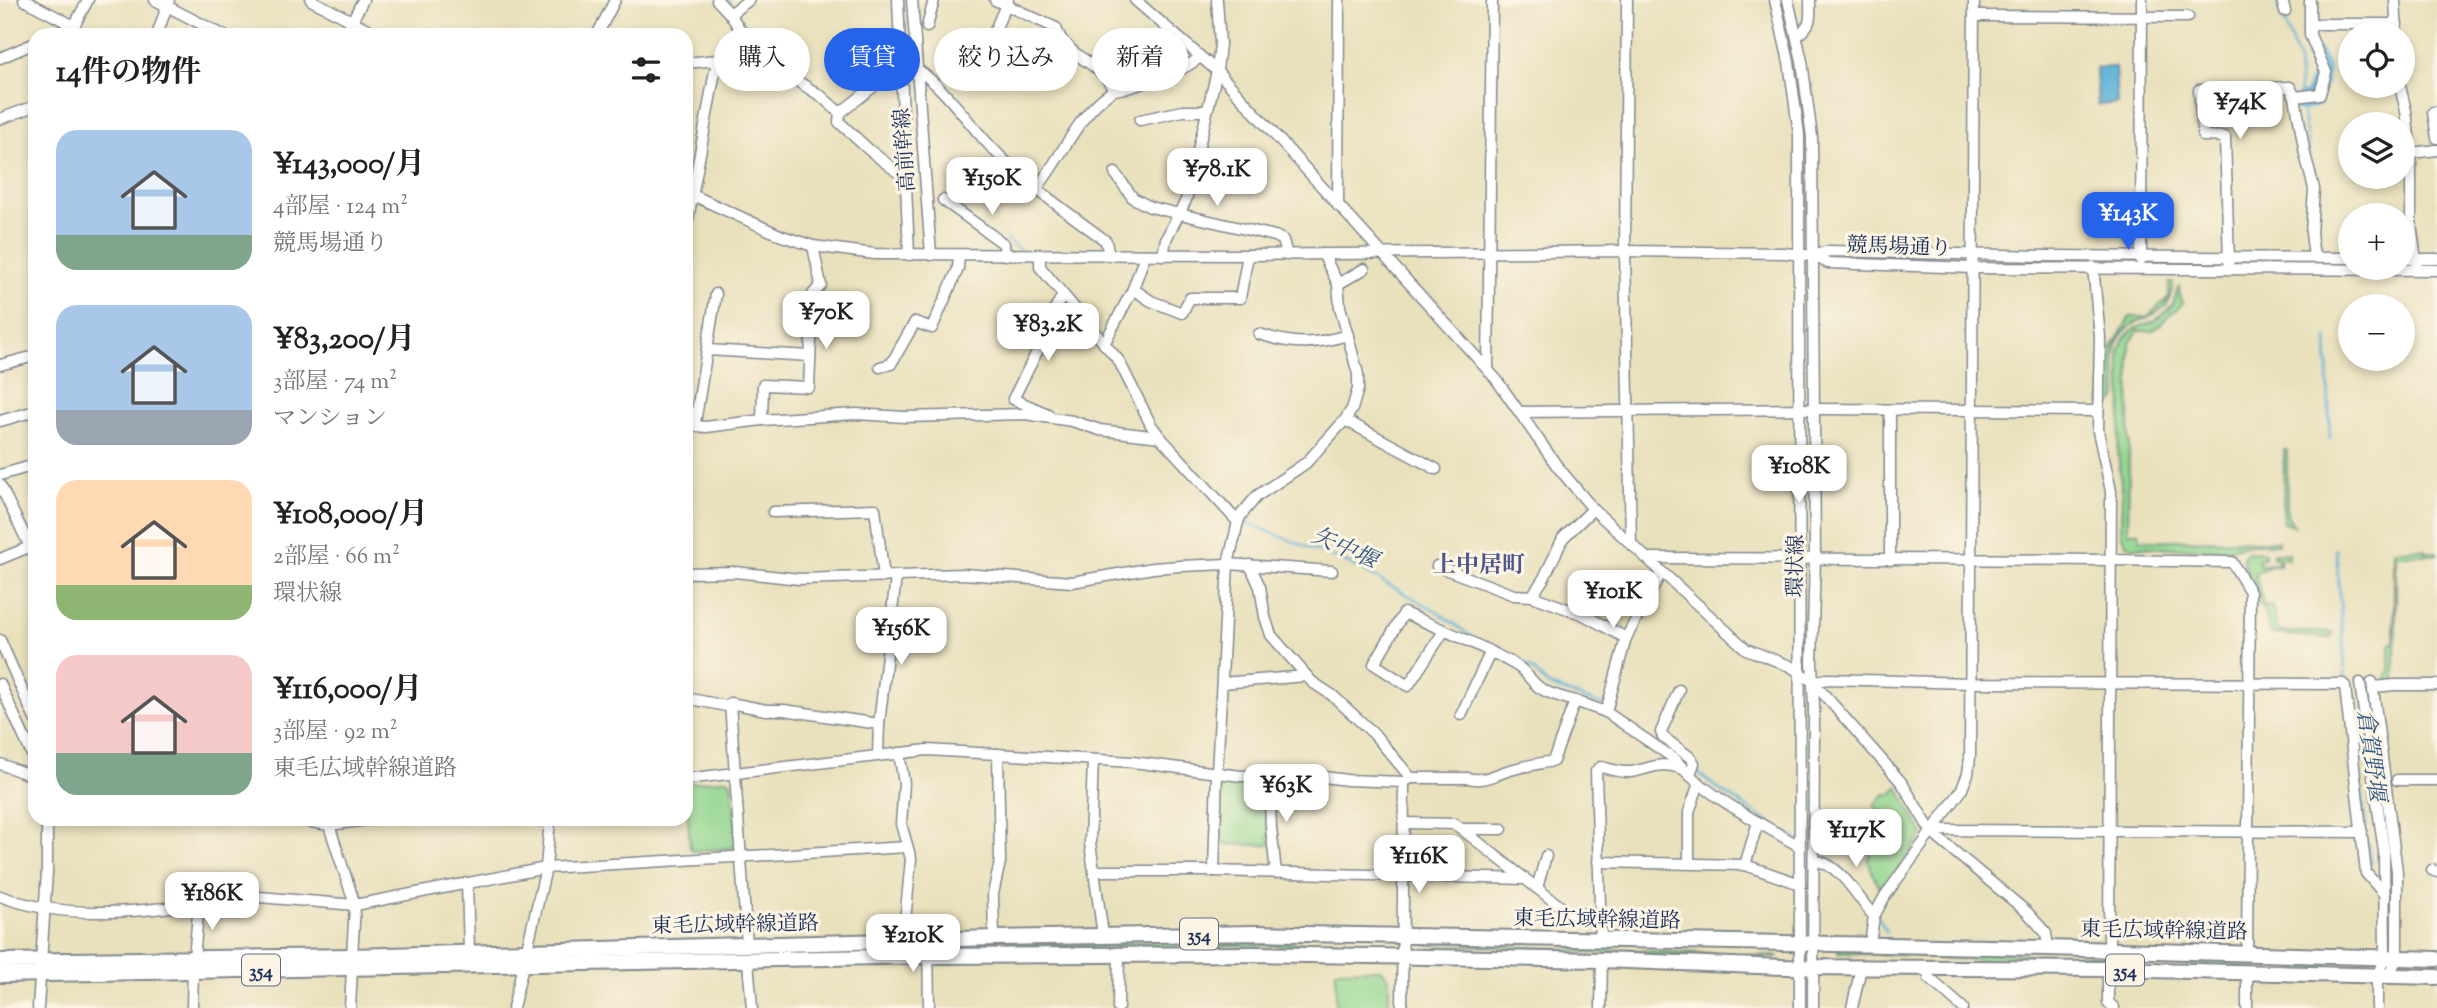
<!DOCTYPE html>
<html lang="ja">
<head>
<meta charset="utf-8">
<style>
  body { margin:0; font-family:"Sorts Mill Goudy","Noto Serif JP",serif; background:#f6f6f6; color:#222; height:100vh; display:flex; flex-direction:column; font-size:26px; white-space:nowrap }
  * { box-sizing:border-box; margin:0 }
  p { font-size:23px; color:#767676 }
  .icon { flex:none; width:38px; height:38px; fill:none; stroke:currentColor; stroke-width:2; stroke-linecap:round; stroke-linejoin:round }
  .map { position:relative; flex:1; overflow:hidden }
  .side { position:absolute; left:28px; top:28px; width:665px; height:798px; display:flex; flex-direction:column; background:#fff; border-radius:21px; box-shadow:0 4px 10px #0003 }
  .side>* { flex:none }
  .guide { position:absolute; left:714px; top:28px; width:665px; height:63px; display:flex; gap:14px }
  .controls { position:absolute; left:2338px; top:21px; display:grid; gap:14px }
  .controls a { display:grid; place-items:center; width:77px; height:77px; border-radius:50%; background:#fff; box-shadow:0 4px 10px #0003; font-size:35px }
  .price { position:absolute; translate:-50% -60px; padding:0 16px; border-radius:14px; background:#fff; color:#222; font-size:23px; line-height:46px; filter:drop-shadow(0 2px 4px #0008) }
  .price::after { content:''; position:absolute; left:50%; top:42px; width:21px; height:16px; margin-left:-10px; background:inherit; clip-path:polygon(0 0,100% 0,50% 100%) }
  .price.active { background:#2563eb; color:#fff }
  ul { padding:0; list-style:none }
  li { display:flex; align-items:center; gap:21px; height:175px; padding:0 28px }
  li span { display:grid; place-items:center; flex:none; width:196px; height:140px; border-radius:21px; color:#555 }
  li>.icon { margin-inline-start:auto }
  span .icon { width:84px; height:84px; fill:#fffc; stroke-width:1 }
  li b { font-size:30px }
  h2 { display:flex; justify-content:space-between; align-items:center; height:84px; padding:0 28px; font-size:30px }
  .chip { padding:0 24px; border-radius:32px; background:#fff; box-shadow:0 4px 10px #0003; font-size:24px; line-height:63px }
  .chip.active { background:#2563eb; color:#fff }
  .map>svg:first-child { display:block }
  .green { fill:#92d68f; stroke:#568276; stroke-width:2 }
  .water { fill:#5ab1d7; stroke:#3a709a; stroke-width:2 }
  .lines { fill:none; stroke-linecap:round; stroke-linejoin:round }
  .stream { stroke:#5ab1d7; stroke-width:2.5 }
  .river { stroke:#5ab1d7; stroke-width:18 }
  .minor-casing { stroke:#82888d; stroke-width:13 }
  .highway-casing { stroke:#82888d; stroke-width:18 }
  .minor { stroke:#fff; stroke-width:10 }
  .highway { stroke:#fff; stroke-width:14 }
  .labels { text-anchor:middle; stroke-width:6; stroke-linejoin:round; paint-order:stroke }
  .shield { fill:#fcf5e5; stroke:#5e6a86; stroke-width:2 }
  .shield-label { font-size:19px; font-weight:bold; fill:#1b2f5e }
  .street-label { font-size:21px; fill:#1b2f5e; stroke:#fcf5e5 }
  .water-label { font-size:23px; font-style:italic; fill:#2e5682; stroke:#fcf5e5 }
  .neighbourhood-label { font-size:23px; font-weight:bold; fill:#4f568c; stroke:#fcf5e5 }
</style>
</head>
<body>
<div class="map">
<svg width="2437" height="1008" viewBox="0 0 2437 1008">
  <rect width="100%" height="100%" fill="#fcf5e5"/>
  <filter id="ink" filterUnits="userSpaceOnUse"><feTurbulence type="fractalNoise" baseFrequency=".0143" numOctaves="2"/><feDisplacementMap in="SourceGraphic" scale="14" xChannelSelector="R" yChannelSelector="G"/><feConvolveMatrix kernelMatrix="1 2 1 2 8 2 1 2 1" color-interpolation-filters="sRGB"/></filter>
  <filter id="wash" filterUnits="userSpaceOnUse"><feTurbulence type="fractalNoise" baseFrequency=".00686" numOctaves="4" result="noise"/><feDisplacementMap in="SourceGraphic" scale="28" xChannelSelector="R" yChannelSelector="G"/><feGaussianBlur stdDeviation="1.57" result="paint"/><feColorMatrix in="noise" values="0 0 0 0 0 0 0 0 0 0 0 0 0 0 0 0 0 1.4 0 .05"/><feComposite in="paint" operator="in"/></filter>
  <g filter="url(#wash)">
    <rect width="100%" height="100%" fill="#e9e0bc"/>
    <!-- green -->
    <g class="green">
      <path d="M 2169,283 L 2173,283 C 2172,323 2134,311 2119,339 C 2109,357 2119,379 2116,399 L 2111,404 L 2101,405 L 2102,351 L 2110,351 L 2130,317 L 2147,317 L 2169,297 Z"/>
      <path d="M 2179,286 L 2180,299 L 2183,303 L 2153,331 L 2138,331 L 2130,343 L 2128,532 L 2139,532 L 2140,540 L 2278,541 L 2278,544 L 2250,544 L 2229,549 L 2133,547 L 2126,543 L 2121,533 L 2122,494 L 2118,450 L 2122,402 L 2119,350 L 2125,337 L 2134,329 L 2152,322 L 2164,314 L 2173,304 Z"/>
      <path d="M 2284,450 L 2287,450 L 2287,515 L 2294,526 L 2283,523 Z"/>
      <path d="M 2425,549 L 2425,552 L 2437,552 L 2437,555 L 2396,555 L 2395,682 L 2387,682 L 2387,674 L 2390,671 L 2390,645 L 2394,641 L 2394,550 Z"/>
      <path d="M 2247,552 L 2265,553 L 2265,558 L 2258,559 L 2259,565 L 2278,564 L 2278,558 L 2273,558 L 2273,553 L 2289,554 L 2289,559 L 2280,559 L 2280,566 L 2271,566 L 2255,573 L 2264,607 L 2272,606 L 2278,632 L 2333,632 L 2332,638 L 2271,634 L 2263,609 L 2257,600 L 2256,587 L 2243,564 L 2243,558 Z"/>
      <path d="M 1219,778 L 1264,781 L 1266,784 L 1270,845 L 1219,844 Z"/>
      <path d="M 728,779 L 732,784 L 737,844 L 732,848 L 694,851 L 690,848 L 686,788 L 689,783 Z"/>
      <path d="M 1898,787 L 1923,835 L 1883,890 L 1877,885 L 1868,860 L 1871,854 L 1860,847 L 1883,816 L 1874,805 L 1885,794 L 1892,794 Z"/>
      <path d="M 1268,940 L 1317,945 L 1379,946 L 1379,949 L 1255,945 L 945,950 L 945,945 Z"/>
      <path d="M 1426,943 C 1543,946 1661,952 1778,956 L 1778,958 L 1539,952 L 1492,947 L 1426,945 Z"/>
      <path d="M 1838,949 L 2265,960 L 2351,969 L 1946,959 L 1902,954 L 1838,953 Z"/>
      <path d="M 1381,969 L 1389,978 L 1389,1008 L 1336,1008 L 1336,970 Z"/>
    </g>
    <!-- water -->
    <path class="water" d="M 2115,67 L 2117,104 L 2098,105 L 2096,68 Z"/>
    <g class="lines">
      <!-- stream -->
      <g class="stream">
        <path d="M 728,0 L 731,3"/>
        <path d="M 2276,0 L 2298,59 L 2300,94"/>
        <path d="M 739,17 L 753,38"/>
        <path d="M 760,49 L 775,69"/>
        <path d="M 2301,104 L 2309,153"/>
        <path d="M 844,119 L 874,148"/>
        <path d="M 2314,169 L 2318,186"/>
        <path d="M 2318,203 L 2317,233 L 2322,248"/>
        <path d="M 1006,240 L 1021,251"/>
        <path d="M 2327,337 L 2330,439"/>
        <path d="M 1243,521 L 1354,566 L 1437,611 L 1473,638"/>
        <path d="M 2336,549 L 2345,668"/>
        <path d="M 1504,653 L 1530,667 L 1549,686 L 1605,706"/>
        <path d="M 2345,672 L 2345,678"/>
        <path d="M 1679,757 L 1691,766"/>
        <path d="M 2358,765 L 2366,824"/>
        <path d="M 1696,771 L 1718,789 L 1797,840"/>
        <path d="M 2368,843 L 2371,865"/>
        <path d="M 1823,856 L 1833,863"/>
        <path d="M 1879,918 L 1886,932"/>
      </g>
      <!-- river -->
      <path class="river" d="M 2301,103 L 2313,99 L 2321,71 L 2314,55"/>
    </g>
  </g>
  <g filter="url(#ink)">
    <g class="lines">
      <!-- minor casing -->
      <g class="minor-casing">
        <g id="minor">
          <path d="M 24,0 L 74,26 L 76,35"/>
          <path d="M 155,0 L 223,35"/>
          <path d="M 311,0 L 379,35"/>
          <path d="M 717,0 L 730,14 L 752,48"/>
          <path d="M 898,0 L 909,255"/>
          <path d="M 912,0 L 931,255"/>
          <path d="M 995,0 L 1056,28 C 1066,59 1102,61 1113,90"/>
          <path d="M 1135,0 L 1217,71 L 1496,379 L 1557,466 L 1593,509 L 1746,649 L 1790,666 L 1813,682 L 1902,783 L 1932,833 L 2027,912 L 2046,933 L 2048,948"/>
          <path d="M 1627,0 L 1625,251 L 1631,543"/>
          <path d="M 1775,0 L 1789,62 L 1799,134 L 1800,1008"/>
          <path d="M 1788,0 L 1802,61 L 1812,137 L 1815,559 L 1812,662 L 1814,707 L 1813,1008"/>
          <path d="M 2282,0 L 2285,11"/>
          <path d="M 2395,0 L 2397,33"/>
          <path d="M 730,14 L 749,0"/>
          <path d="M 1974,16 L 2188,17"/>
          <path d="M 2310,24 L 2397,24"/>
          <path d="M 927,27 L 934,0"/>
          <path d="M 53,35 L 74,26 L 88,0"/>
          <path d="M 157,35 L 169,0"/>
          <path d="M 345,35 L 363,0"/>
          <path d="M 597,35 L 615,0"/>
          <path d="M 1797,36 C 1813,23 1810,19 1810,0"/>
          <path d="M 964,52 L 983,58 L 1008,0"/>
          <path d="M 0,58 L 35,43"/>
          <path d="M 686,63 L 728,59 L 759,44 L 764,46 L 783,72 L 821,96 L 840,113"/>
          <path d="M 901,65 L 840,113 L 839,122 L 868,149 L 905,178"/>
          <path d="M 917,69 C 947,90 967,122 992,148 C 1026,184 1067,212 1106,241 L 1109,256"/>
          <path d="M 2400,86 L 2406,111 L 2411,153 L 2411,223 L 2417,269"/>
          <path d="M 2295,97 L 2320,94 L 2326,72 L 2310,35 L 2310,1"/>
          <path d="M 2437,112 L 2433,112 L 2437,138"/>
          <path d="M 0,119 L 35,106"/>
          <path d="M 1140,120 L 1183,111 L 1205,111"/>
          <path d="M 2411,153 L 2437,150"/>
          <path d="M 1115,173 L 1133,198 L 1150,207 L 1275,236 L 1283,240 L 1287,255"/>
          <path d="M 1036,189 C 1062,158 1076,116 1111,92 C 1116,88 1125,89 1131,87 C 1153,80 1183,72 1200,57"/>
          <path d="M 686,192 L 782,236 L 813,246 L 875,254 L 1248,255 L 1625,251 L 1784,253 L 1814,256 L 1828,251 L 2045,256 L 2350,258"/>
          <path d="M 943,200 L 1004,244 L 1005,255"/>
          <path d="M 1338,206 L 1339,0"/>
          <path d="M 686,230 L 717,60"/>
          <path d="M 1163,255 L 1166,239 L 1186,200 L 1217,71 L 1220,44 L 1217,0"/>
          <path d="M 1040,256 L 1040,267 L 1119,361 L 1151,425 L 1160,437 L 1238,522"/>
          <path d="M 1814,256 L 1828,263 L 1973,268 L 2437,270"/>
          <path d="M 2403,259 L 2437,259"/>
          <path d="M 2141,260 L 2142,0"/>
          <path d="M 2229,261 L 2225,137 L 2203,136 L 2199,90 L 2290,87 L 2295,97 L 2305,154 L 2314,189 L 2311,233 L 2314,257"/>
          <path d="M 2093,267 L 2100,337 L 2098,431 L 2111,491 L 2109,950"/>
          <path d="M 1338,284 L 1364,269"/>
          <path d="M 1133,289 L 1151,301 L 1182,313 L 1190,298 L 1240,298 L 1248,255"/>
          <path d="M 1259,334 C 1294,345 1313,345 1348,335"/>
          <path d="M 1104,344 L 1133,289 L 1145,255"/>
          <path d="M 707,350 L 810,356"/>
          <path d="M 0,365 L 35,356"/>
          <path d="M 880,367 L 891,364 L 915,322 L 932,328 L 958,269 L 959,255"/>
          <path d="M 1488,371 L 1492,0"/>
          <path d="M 1890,410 L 1890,560"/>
          <path d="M 1519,412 L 1813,409 L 2098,411"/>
          <path d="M 1048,414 L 1013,399 L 1043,340 L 1039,336 L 1063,295"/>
          <path d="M 762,420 L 763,385 L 809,387 L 813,294 L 821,285 L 813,246"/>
          <path d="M 1345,420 L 1436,469"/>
          <path d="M 0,421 L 35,411"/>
          <path d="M 686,423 L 695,423 L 716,294"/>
          <path d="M 695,423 L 697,426 L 706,427 L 762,420 L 856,414 L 905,417 L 1025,414 L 1072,421 L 1100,430 L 1160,437"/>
          <path d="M 0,475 L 35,465"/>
          <path d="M 0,485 L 35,557"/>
          <path d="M 773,512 L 875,509 L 884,577"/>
          <path d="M 1646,558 L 2112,560 L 2232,562 L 2250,592 L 2247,953"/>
          <path d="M 0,559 L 34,545"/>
          <path d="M 1250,565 L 1260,587 L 1265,617 L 1271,635 L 1312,682 L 1332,695 L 1374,734 L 1411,778"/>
          <path d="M 1437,566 L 1514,595 L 1532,596 L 1544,578 L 1563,538 L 1593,509"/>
          <path d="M 686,573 L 735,572 L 799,579 L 964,574 L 1072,582 L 1153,568 L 1181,566 L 1228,564 L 1332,571"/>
          <path d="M 1532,596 L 1584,615 L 1626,638"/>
          <path d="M 1444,631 L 1408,686 L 1374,664 L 1404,613 C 1441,629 1481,645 1517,666 C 1526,671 1531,682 1540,688 C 1550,695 1563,697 1575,701"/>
          <path d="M 0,640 L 35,719"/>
          <path d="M 1813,682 L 1827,679 L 1970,683 L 2343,684 L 2345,687 L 2366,873 L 2385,895 L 2385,899"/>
          <path d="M 2372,682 L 2397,871 L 2397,958 L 2389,976"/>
          <path d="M 1222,683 L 1306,676"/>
          <path d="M 2360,683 L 2384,851 L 2385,957 L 2377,976 L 2377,1008"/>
          <path d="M 0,684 L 35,761"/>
          <path d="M 2373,687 L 2395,685 L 2437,685"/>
          <path d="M 1679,690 L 1661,732 L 1663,737 L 1691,758 L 1694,763 L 1690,775"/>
          <path d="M 686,698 L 731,707"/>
          <path d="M 1606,712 L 1626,638 L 1661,573"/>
          <path d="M 1461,715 L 1490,653"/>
          <path d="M 899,753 L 904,783 L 901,824 L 911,859 L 903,942"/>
          <path d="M 878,755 L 879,724 L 896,577"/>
          <path d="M 1093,760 L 1090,843 L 1103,935"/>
          <path d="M 0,764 L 35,777"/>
          <path d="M 1269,776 L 1271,827 L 1276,873"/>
          <path d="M 686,779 L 927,750 L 1133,762 L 1241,776 L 1309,775 L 1347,780 L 1404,782 L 1411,778 L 1468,778 C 1483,782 1494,775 1507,771 C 1522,766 1538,764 1553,761 L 1575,701 L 1606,712 L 1676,760 C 1699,792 1764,825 1799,846"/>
          <path d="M 2397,780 L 2437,780"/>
          <path d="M 292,819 L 329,825 L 376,819"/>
          <path d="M 327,819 L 355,905 L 352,956"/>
          <path d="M 1405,823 L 1455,824 L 1570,914 L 1601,914"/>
          <path d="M 1462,829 L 1502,829"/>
          <path d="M 1932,833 L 1942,830 L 2362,832"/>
          <path d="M 1814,860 C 1843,865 1856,897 1874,916"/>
          <path d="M 1598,862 L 1745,865 L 1800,884"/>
          <path d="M 1689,863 L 1689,812 L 1699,783"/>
          <path d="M 1745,865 L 1758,822"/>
          <path d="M 2432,870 L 2437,872"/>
          <path d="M 1095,871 L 1214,871 L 1525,879"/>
          <path d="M 1214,871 L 1217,772 L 1228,564 L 1238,522 L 1241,515 L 1257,496 L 1306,463 L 1345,420 L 1352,409 L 1358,389 L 1358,374 L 1340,307 L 1338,284 L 1323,254"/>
          <path d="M 467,883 L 469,952"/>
          <path d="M 1537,888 L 1546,856"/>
          <path d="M 0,896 C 77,925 162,908 241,898 L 259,897 L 355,905 L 546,868 L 907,847"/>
          <path d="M 994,938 L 993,894 L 1000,862 L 998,754"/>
          <path d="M 928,941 L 929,1008"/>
          <path d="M 1601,941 L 1596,771 L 1601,767 C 1611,769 1621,773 1631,772 C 1653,768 1659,761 1683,769"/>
          <path d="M 1870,944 L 1874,916 L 1885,896 L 1961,791 L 1968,774 L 1970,757 L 1974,0"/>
          <path d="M 747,945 L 730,703 L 766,710 L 784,710 L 879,724"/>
          <path d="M 194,958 L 199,903"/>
          <path d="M 748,961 L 752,1008"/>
          <path d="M 1927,969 L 1929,978 L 1963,1008"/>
          <path d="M 2108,969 L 2108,1002 L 2114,1008"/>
          <path d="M 38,1008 L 47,872 L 47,819"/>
          <path d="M 192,1008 L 193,971"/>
          <path d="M 350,1008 L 352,969"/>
          <path d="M 513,1008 L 546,868 L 550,819"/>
          <path d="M 1118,1008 L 1119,955"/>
          <path d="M 1402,1008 L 1404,782"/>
          <path d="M 1601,1008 L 1602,960"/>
          <path d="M 1852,1008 L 1861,968"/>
          <path d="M 2247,1008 L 2247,973"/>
        </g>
      </g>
      <!-- highway casing -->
      <g class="highway-casing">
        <g id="highway">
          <path d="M 0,961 L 352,956 L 994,938 L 1254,933 L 2048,948 L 2437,959"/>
          <path d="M 0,975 L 928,956 L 1254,954 L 1602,960 L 1783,967 L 2108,969 L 2437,977"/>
        </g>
      </g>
      <!-- minor -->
      <use href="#minor" class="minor"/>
      <!-- highway -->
      <use href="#highway" class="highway"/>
    </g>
  </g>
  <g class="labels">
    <!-- shield labels -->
    <g class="shield">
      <rect x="1180" y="918.5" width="38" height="31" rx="5"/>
      <rect x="242" y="954.5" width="38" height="31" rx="5"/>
      <rect x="2106" y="954.5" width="38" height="31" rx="5"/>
    </g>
    <g class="shield-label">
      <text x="1199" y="941">354</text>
      <text x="261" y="977">354</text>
      <text x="2125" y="977">354</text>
    </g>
    <!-- street labels -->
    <g class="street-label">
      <text transform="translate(904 150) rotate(-94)" y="7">高前幹線</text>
      <text transform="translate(1899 246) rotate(2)" y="7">競馬場通り</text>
      <text transform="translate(1795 566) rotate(-89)" y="7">環状線</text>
      <text transform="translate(1597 919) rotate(1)" y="7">東毛広域幹線道路</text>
      <text transform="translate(735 924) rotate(-1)" y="7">東毛広域幹線道路</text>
      <text transform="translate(2164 930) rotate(1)" y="7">東毛広域幹線道路</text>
    </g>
    <!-- water labels -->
    <g class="water-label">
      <text transform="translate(1345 547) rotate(24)" y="8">矢中堰</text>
      <text transform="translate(2372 755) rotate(82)" y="8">倉賀野堰</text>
    </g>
    <!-- neighbourhood labels -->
    <g class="neighbourhood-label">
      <text x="1479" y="572">上中居町</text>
    </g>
  </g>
</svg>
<div class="controls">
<a><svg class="icon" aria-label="locate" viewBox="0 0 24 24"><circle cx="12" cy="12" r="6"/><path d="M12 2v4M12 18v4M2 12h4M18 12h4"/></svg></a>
<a><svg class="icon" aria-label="layers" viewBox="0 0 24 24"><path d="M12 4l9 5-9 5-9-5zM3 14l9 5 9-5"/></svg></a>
<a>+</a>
<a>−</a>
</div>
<b class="price" style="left:2240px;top:141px">¥74K</b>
<b class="price" style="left:1217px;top:208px">¥78.1K</b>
<b class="price" style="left:992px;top:217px">¥150K</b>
<b class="price active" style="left:2128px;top:252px">¥143K</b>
<b class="price" style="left:826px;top:351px">¥70K</b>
<b class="price" style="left:1048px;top:363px">¥83.2K</b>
<b class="price" style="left:1799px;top:505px">¥108K</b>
<b class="price" style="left:1613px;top:630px">¥101K</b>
<b class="price" style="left:901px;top:667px">¥156K</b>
<b class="price" style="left:1286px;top:824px">¥63K</b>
<b class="price" style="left:1856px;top:869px">¥117K</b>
<b class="price" style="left:1419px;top:895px">¥116K</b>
<b class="price" style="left:212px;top:932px">¥186K</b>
<b class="price" style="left:913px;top:974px">¥210K</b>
<div class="guide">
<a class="chip">購入</a>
<a class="chip active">賃貸</a>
<a class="chip">絞り込み</a>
<a class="chip">新着</a>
</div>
<section class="side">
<h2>14件の物件<svg class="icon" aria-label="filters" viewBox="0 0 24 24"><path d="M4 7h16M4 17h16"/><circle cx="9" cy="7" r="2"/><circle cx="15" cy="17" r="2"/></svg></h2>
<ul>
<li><span style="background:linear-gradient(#a9c7e8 75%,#7fa58c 0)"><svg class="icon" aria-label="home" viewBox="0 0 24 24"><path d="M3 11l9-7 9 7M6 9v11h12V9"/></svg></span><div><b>¥143,000/月</b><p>4部屋 · 124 m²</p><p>競馬場通り</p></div></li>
<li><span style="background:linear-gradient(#a9c7e8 75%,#9aa5b1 0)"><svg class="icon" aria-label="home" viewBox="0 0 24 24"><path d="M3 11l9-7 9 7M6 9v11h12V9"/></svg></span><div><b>¥83,200/月</b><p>3部屋 · 74 m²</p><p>マンション</p></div></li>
<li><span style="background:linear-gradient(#ffd9b3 75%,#8fb573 0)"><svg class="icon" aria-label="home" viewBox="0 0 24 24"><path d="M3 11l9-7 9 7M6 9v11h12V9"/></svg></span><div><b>¥108,000/月</b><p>2部屋 · 66 m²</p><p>環状線</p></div></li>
<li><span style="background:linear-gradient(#f6c9c9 70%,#7fa58c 0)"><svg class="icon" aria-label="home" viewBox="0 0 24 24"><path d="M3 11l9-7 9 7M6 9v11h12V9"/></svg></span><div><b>¥116,000/月</b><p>3部屋 · 92 m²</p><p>東毛広域幹線道路</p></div></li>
</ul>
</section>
</div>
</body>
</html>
